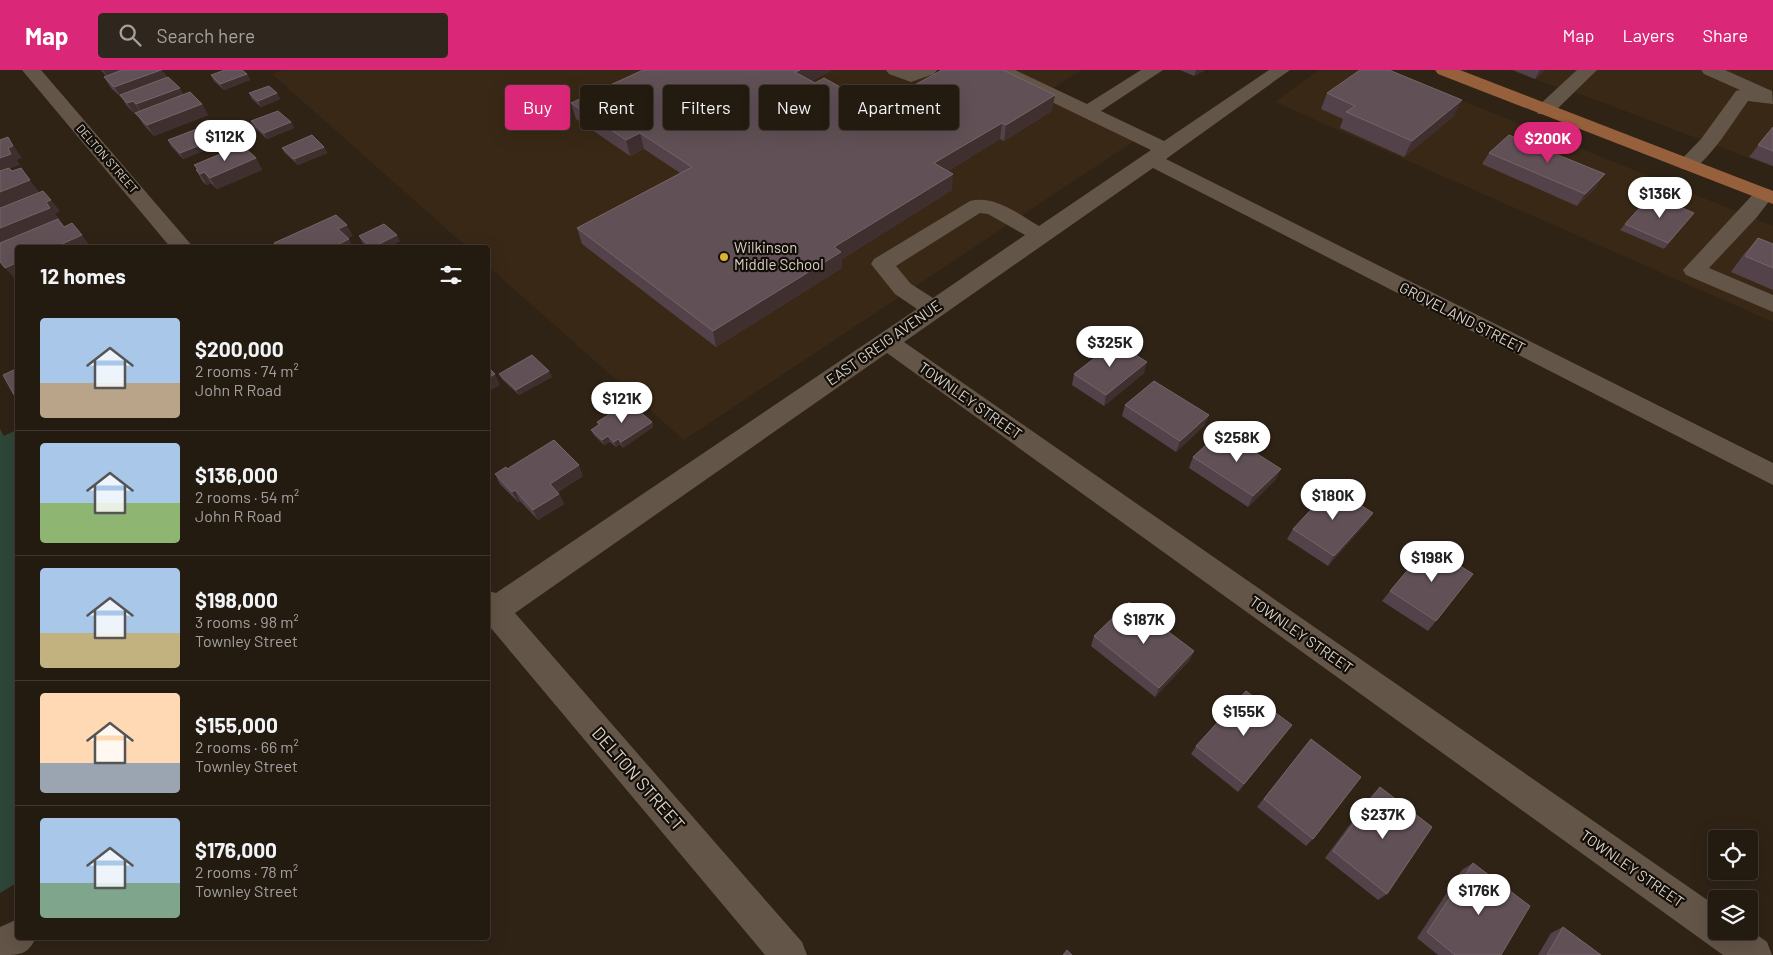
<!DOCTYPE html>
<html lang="en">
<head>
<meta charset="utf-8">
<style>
  body { margin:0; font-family:Barlow,sans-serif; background:#2f271e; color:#f1f3f6; height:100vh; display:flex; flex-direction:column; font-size:19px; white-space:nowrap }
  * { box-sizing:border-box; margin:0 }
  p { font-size:16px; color:#a3a19f }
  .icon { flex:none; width:28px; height:28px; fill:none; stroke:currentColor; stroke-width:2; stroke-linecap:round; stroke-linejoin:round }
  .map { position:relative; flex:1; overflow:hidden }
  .panel { position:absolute; left:15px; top:175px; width:475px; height:695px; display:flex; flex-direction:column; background:#231a10; border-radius:5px; box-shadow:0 5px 20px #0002,0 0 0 1px #403830 }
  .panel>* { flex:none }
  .guide { position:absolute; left:505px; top:15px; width:475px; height:45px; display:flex; gap:10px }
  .tools { position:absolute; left:1708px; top:760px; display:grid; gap:10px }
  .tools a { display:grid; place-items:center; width:50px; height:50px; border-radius:5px; background:#231a10; box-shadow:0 5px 20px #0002,0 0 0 1px #403830; font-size:25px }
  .price { position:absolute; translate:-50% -42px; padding:0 11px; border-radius:18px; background:#fff; color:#222; font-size:16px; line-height:32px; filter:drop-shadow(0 1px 2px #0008) }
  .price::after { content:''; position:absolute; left:50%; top:30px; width:15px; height:11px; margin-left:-8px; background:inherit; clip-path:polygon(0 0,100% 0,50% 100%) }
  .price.active { background:#db2777; color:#fff }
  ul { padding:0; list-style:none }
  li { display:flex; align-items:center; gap:15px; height:125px; padding:0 25px }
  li+li { border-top:1px solid #403830 }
  li span { display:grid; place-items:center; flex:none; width:140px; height:100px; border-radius:5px; color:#555 }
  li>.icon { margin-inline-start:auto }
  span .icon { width:60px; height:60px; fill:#fffc; stroke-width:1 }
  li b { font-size:21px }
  h2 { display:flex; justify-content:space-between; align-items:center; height:60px; padding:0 25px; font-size:21px }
  .pill { padding:0 18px; border-radius:5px; background:#231a10; box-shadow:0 5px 20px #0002,0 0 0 1px #403830; font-size:18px; line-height:45px }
  .pill.active { background:#db2777; color:#fff }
  header { display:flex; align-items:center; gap:30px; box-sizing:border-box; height:70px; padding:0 25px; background:#db2777; color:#fff }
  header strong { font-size:24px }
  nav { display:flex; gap:28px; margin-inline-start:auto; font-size:18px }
  .search { width:350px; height:45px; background:#2f271e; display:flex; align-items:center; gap:12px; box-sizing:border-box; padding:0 18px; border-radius:5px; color:#a3a19f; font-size:19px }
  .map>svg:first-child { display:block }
  .built { fill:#392815 }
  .green { fill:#2e4738 }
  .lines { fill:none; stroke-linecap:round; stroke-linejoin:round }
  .minor { fill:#635547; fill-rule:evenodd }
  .major { fill:#97603c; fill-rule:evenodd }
  .wall { fill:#534249 }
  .shaded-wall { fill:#3f2f2f }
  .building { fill:#615156; stroke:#746568 }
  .poi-dot { fill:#dab333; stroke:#130e08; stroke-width:2 }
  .labels { text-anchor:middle; stroke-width:4.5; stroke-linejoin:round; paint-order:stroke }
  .far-street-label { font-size:12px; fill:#d8d0c7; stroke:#130e08 }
  .poi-label { font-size:15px; fill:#d8d0c7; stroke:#130e08; text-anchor:start }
  .street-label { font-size:15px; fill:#d8d0c7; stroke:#130e08 }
  .near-street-label { font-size:18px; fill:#d8d0c7; stroke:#130e08 }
</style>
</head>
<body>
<header>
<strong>Map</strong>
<div class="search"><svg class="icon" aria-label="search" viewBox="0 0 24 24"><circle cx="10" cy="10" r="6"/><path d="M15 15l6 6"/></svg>Search here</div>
<nav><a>Map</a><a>Layers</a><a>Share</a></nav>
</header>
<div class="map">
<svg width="1773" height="885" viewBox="0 0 1773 885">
  <rect width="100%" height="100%" fill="#2f2316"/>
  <!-- built -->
  <g class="built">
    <path d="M 283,0 L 1082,0 L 1051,19 L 1143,65 L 684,370 L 488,196 L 488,178 L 467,177 L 272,4 Z"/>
    <path d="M 1319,0 L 1386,0 L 1773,156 L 1773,252 L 1275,32 Z"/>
    <path d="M 1508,0 L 1773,0 L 1773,97 L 1596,30 Z"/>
  </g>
  <!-- green -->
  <path class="green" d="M 0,359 L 4,366 L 18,359 L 18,812 L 0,823 Z"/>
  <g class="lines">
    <!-- minor -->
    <g class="minor">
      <path d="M 22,0 L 41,0 L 194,178 L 171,178 Z"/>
      <path d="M 886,0 L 937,0 L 934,4 L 911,12 L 889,4 Z"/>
      <path d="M 997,0 L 1015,0 L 1087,34 L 1141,0 L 1163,0 L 1101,41 L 1164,71 L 1269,0 L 1290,0 L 1166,89 L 1773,393 L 1773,415 L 1153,98 L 904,272 L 1716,836 L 1716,861 L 1749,861 L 1749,859 L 1767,872 L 1772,885 L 1723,885 L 887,283 L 515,543 L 802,872 L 807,885 L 765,885 L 490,557 L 488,558 L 488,521 L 496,523 L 917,239 L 895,224 L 871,194 L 874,189 L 970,131 C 994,125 1019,144 1039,156 L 1151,80 L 1004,9 ZM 980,143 L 988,144 L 1025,165 L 933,228 L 911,214 L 896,196 Z"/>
      <path d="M 1577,0 L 1597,0 L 1552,44 L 1538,44 L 1536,40 L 1538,36 Z"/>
      <path d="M 1701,0 L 1725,0 L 1772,21 L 1773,34 L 1748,31 C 1737,46 1708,93 1692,99 C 1687,100 1684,99 1680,98 L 1677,94 L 1701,69 L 1736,21 L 1740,20 L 1704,4 Z"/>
      <path d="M 1764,118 L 1771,120 L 1773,126 L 1757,147 L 1709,198 L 1773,225 L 1773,242 L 1686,205 L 1683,200 L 1757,120 Z"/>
      <path d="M 18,849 L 18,868 L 36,868 C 27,885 21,885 0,885 L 0,857 Z"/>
    </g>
    <!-- major -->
    <path class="major" d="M 1435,0 L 1460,0 L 1773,121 L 1773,134 L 1438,4 Z"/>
  </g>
  <!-- wall -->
  <g class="wall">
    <path d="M 101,0 L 162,0 L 167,8 L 184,25 L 202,34 L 208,45 L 154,66 L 143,54 L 136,43 L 135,44 L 127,36 L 122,28 L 111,18 L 104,7 L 106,6 Z"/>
    <path d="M 832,0 L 811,11 L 815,13 L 855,25 L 855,36 L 865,42 L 1052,41 L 1004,71 L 1000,69 L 948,101 L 952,120 L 842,189 L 842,198 L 716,277 L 582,174 L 577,158 L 680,103 L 644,79 L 630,86 L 576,49 L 571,33 Z"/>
    <path d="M 1180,0 L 1205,0 L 1194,6 Z"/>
    <path d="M 1513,0 L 1545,0 L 1535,9 Z"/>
    <path d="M 247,4 L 250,10 L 224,20 L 214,11 L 211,5 Z"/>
    <path d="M 249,23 L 277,23 L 280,29 L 261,37 L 252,29 Z"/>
    <path d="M 1327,23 L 1454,46 L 1404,87 L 1340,58 L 1343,49 L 1321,39 Z"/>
    <path d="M 251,51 L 291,52 L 294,58 L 267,69 L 254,57 Z"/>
    <path d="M 1773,57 L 1773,96 L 1749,87 Z"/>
    <path d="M 234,69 L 183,89 L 171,76 L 168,70 Z"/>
    <path d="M 324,77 L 327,83 L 298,95 L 285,83 L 282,78 Z"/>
    <path d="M 1489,83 L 1597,116 L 1577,136 L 1482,94 Z"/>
    <path d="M 256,88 L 262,100 L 217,119 L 211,113 L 207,115 L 203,112 L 196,100 L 197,100 L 194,95 Z"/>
    <path d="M 1694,143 L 1664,179 L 1620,160 L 1625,154 Z"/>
    <path d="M 359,166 L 400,171 L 386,178 L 366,178 L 367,177 L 362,172 Z"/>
    <path d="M 1758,168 L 1773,174 L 1773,220 L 1731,202 L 1744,184 Z"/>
    <path d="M 1144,303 L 1104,336 L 1072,315 L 1074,304 Z"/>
    <path d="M 499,304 L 552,307 L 519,325 L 502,309 Z"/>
    <path d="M 1125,335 L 1209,345 L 1204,356 L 1176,382 L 1122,346 Z"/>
    <path d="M 597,352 L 652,352 L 653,357 L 623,378 L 620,374 L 616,377 L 610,372 L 604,375 L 594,365 L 591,360 L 598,355 Z"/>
    <path d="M 1193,387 L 1276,409 L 1248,437 L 1189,398 Z"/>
    <path d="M 507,399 L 583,406 L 558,422 L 564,434 L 538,450 L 520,431 L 518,432 L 500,414 L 495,404 Z"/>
    <path d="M 1373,443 L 1366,453 L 1328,496 L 1287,469 L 1293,459 Z"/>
    <path d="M 1390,521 L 1436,551 L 1428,561 L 1382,531 Z"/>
    <path d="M 1094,566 L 1194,581 L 1189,591 L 1155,627 L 1091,576 Z"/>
    <path d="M 1285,664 L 1238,722 L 1191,684 L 1196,676 Z"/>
    <path d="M 1311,669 L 1313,769 L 1306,776 L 1257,737 Z"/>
    <path d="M 1380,717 L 1387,824 L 1378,830 L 1325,788 L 1372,725 Z"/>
    <path d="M 1473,793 L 1501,885 L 1438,885 L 1417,868 L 1462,800 Z"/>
    <path d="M 1563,857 L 1601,885 L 1538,885 L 1551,863 Z"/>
  </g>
  <!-- shaded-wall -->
  <g class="shaded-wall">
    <path d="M 103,0 L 136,0 L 109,9 Z"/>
    <path d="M 162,0 L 168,11 L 120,25 L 122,28 L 114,17 Z"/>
    <path d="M 800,0 L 832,0 L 796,18 L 795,2 Z"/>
    <path d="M 1196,0 L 1205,0 L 1194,6 Z"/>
    <path d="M 1540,0 L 1545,0 L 1535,9 Z"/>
    <path d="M 247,4 L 250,10 L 224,20 L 220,14 Z"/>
    <path d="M 180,18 L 186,29 L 143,45 L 136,34 Z"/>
    <path d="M 277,23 L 280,29 L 261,37 L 258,31 Z"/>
    <path d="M 855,25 L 855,41 L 844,30 Z"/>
    <path d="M 1055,25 L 1052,41 L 1004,71 L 1006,55 Z"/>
    <path d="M 1462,30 L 1454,46 L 1404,87 L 1412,71 Z"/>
    <path d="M 133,31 L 140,42 L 135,44 L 127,33 Z"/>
    <path d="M 202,34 L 208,45 L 154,66 L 147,55 Z"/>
    <path d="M 291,52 L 294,58 L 267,69 L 264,63 Z"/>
    <path d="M 1002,53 L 1000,69 L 934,110 L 934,93 Z"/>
    <path d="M 231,63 L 234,69 L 183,89 L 180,83 Z"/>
    <path d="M 640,63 L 644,79 L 630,86 L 626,70 Z"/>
    <path d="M 8,67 L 22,88 L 17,90 L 20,95 L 0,102 L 0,88 L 8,78 Z"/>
    <path d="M 324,77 L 327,83 L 298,95 L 294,89 Z"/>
    <path d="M 256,88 L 262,100 L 217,119 L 210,108 Z"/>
    <path d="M 21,98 L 39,122 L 0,137 L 0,122 Z"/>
    <path d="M 204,102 L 211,113 L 207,115 L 200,104 Z"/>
    <path d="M 953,104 L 952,120 L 842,189 L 842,198 L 716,277 L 713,261 L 834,177 Z"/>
    <path d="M 1605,104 L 1597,116 L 1577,136 L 1585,124 Z"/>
    <path d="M 51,130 L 60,141 L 55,144 L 60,149 L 1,174 L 0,173 L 0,158 Z"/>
    <path d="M 347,155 L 353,166 L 344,170 L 338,159 Z"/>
    <path d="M 82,165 L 91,177 L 89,178 L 53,178 Z"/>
    <path d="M 397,165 L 400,171 L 386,178 L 371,178 Z"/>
    <path d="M 349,169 L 353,178 L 331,178 Z"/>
    <path d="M 18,192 L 18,208 L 15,209 L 5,198 Z"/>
    <path d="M 488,269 L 491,276 L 488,278 Z"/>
    <path d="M 1147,292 L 1144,303 L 1104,336 L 1106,325 Z"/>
    <path d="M 549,301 L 552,307 L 519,325 L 516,320 Z"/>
    <path d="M 495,304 L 500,315 L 488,322 L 488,308 Z"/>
    <path d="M 1209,345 L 1204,356 L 1176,382 L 1180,371 Z"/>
    <path d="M 652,352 L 653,357 L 623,378 L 621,372 Z"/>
    <path d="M 608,366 L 610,372 L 604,375 L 602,370 Z"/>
    <path d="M 618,369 L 620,374 L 616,377 L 614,372 Z"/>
    <path d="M 579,395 L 583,406 L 554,424 L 550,414 Z"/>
    <path d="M 1281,399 L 1276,409 L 1248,437 L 1253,426 Z"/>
    <path d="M 515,420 L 520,431 L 518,432 L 512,422 Z"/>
    <path d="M 559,424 L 564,434 L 538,450 L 533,440 Z"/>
    <path d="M 1373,443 L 1366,453 L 1328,496 L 1334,486 Z"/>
    <path d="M 1194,581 L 1189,591 L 1155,627 L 1159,618 Z"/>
  </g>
  <!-- building -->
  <g class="building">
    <path d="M 122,0 L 161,0 L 114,17 L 104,7 Z"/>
    <path d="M 225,0 L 242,0 L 247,4 L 220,14 L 211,5 Z"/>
    <path d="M 643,0 L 800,0 L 795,2 L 815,13 L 824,8 L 855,25 L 844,30 L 865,42 L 942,0 L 1003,0 L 1055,25 L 1006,55 L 1002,53 L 934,93 L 953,104 L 834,177 L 841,182 L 713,261 L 577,158 L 692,97 L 640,63 L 626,70 L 571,33 Z"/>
    <path d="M 1360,0 L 1389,0 L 1462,30 L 1412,71 L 1346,42 L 1355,36 L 1327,23 Z"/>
    <path d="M 168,7 L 180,18 L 136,34 L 133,31 L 127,33 L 120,25 Z"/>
    <path d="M 269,16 L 277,23 L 258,31 L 249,23 Z"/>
    <path d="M 190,22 L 202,34 L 147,55 L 135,43 Z"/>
    <path d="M 278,41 L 291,52 L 264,63 L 251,51 Z"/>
    <path d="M 218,51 L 231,63 L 180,83 L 168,70 Z"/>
    <path d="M 1773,57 L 1773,81 L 1758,75 Z"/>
    <path d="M 312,65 L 324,77 L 294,89 L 282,78 Z"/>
    <path d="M 1509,65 L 1605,104 L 1585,124 L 1489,83 Z"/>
    <path d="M 8,67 L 13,76 L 8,78 L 11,84 L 0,88 L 0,70 Z"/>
    <path d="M 242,75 L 256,88 L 210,108 L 204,102 L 200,104 L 196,100 L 198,99 L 194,95 Z"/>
    <path d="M 9,98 L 12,101 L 21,98 L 30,110 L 0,122 L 0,101 Z"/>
    <path d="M 43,121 L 51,130 L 46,132 L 50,138 L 0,158 L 0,138 Z"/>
    <path d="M 1651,125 L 1694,143 L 1668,173 L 1625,154 Z"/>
    <path d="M 336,145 L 347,155 L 338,159 L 349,169 L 331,178 L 278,178 L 274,173 Z"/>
    <path d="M 58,149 L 64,157 L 72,153 L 82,165 L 53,178 L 18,178 L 18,192 L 5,198 L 0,192 L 0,173 Z"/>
    <path d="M 384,154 L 397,165 L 373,177 L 371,175 L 370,176 L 359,166 Z"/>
    <path d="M 1758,168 L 1773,174 L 1773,198 L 1745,186 Z"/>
    <path d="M 371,175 L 374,178 L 366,178 Z"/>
    <path d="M 1115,272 L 1147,292 L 1106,325 L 1074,304 Z"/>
    <path d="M 532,285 L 549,301 L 516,320 L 499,304 Z"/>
    <path d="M 488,297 L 495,304 L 488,308 Z"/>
    <path d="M 18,298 L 18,324 L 14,325 L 3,305 Z"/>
    <path d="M 1154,311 L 1209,345 L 1180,371 L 1125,335 Z"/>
    <path d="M 629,332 L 652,352 L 621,372 L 618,369 L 614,372 L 608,366 L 602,370 L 591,360 L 600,354 L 597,352 Z"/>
    <path d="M 1221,361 L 1281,399 L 1253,426 L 1193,387 Z"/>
    <path d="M 554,370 L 579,395 L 550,414 L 559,424 L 533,440 L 515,420 L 512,422 L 495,404 L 506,397 L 507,399 Z"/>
    <path d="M 1332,417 L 1373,443 L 1334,486 L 1293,459 Z"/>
    <path d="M 1428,476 L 1473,504 L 1436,551 L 1390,521 Z"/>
    <path d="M 1129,532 L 1194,581 L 1159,618 L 1094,566 Z"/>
    <path d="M 1246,621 L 1292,655 L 1244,714 L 1196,676 Z"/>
    <path d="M 1311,669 L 1361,707 L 1313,769 L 1264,729 Z"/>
    <path d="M 1380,717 L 1432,757 L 1387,824 L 1333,781 Z"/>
    <path d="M 1473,793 L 1530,836 L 1501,885 L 1455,885 L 1427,862 Z"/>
    <path d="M 1563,857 L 1601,885 L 1547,885 Z"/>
    <path d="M 1067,880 L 1072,885 L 1063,885 Z"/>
  </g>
  <!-- markers -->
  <circle class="poi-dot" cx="724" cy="187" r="5"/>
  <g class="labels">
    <!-- far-street labels -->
    <g class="far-street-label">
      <text transform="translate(107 89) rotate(49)" y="4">DELTON STREET</text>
    </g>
    <!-- poi labels -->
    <g class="poi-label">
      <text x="734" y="183">Wilkinson<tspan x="734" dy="17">Middle School</tspan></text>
    </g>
    <!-- street labels -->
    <g class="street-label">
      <text transform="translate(1462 248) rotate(27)" y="5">GROVELAND STREET</text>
      <text transform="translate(884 273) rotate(-35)" y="5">EAST GREIG AVENUE</text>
      <text transform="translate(970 331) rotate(35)" y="5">TOWNLEY STREET</text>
      <text transform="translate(1301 565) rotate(35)" y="5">TOWNLEY STREET</text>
      <text transform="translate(1632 799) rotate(35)" y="5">TOWNLEY STREET</text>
    </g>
    <!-- near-street labels -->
    <g class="near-street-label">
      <text transform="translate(638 709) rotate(49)" y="6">DELTON STREET</text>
    </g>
  </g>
</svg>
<div class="tools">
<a><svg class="icon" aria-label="locate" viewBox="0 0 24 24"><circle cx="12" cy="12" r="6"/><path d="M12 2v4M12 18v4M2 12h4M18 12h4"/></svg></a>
<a><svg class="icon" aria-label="layers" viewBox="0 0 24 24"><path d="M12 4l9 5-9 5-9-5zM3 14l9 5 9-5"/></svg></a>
</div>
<b class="price" style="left:225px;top:92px">$112K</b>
<b class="price active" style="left:1548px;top:94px">$200K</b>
<b class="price" style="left:1660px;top:149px">$136K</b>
<b class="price" style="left:1110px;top:298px">$325K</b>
<b class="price" style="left:622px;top:354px">$121K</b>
<b class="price" style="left:1237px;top:393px">$258K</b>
<b class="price" style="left:1333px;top:451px">$180K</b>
<b class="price" style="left:1432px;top:513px">$198K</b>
<b class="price" style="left:1144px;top:575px">$187K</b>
<b class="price" style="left:1244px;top:667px">$155K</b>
<b class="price" style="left:1383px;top:770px">$237K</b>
<b class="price" style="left:1479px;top:846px">$176K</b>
<div class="guide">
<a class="pill active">Buy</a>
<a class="pill">Rent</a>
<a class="pill">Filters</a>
<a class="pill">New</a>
<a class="pill">Apartment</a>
</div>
<section class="panel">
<h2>12 homes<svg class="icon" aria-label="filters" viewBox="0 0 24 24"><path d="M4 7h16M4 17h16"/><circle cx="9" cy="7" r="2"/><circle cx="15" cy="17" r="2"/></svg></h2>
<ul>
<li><span style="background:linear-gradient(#a9c7e8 65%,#b9a48a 0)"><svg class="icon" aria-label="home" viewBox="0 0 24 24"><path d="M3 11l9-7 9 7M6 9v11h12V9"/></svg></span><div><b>$200,000</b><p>2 rooms · 74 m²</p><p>John R Road</p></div></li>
<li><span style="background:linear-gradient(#a9c7e8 60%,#8fb573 0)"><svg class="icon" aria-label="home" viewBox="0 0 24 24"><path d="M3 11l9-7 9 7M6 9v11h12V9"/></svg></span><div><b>$136,000</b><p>2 rooms · 54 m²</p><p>John R Road</p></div></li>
<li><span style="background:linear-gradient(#a9c7e8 65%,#c2b280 0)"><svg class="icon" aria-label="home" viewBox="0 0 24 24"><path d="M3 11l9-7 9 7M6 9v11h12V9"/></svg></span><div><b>$198,000</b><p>3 rooms · 98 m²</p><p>Townley Street</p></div></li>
<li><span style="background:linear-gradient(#ffd9b3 70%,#9aa5b1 0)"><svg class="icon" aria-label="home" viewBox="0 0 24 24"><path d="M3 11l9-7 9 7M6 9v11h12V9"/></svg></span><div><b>$155,000</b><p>2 rooms · 66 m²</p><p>Townley Street</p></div></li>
<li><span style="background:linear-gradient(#a9c7e8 65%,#7fa58c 0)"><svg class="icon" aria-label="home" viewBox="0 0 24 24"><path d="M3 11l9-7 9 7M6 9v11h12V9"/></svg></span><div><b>$176,000</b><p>2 rooms · 78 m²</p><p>Townley Street</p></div></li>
</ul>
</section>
</div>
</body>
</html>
